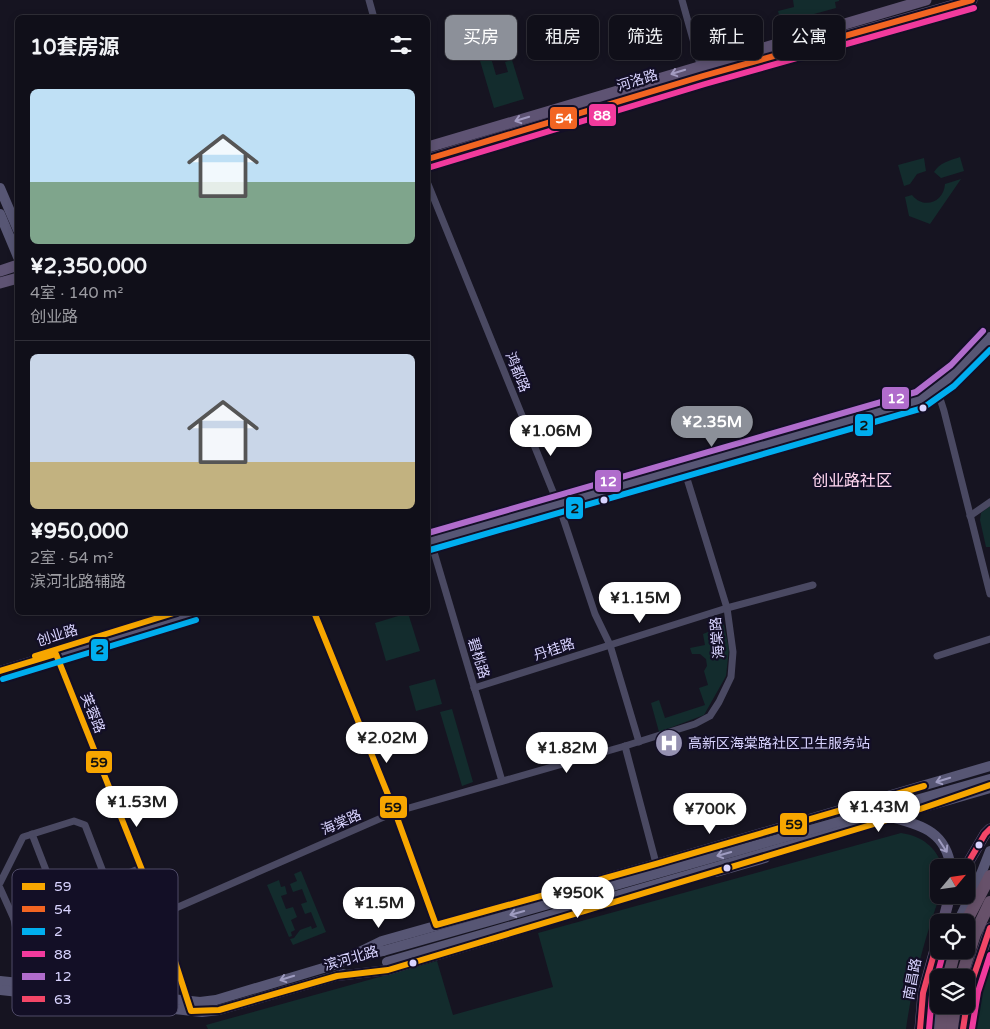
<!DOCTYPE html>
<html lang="zh">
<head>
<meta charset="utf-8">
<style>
  body { margin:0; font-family:"Varela Round","Noto Sans SC",sans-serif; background:#191822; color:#f1f3f6; height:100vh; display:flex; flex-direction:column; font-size:19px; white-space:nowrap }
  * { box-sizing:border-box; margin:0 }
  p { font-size:16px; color:#9c9ca2 }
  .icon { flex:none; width:28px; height:28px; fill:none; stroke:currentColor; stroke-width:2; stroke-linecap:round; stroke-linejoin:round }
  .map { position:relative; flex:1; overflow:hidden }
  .panel { position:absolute; left:15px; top:15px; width:415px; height:600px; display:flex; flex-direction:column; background:#100f19; border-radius:8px; box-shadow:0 2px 8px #0003,0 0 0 1px #302f38 }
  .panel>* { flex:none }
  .banner { position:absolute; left:445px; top:15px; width:470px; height:45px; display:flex; gap:10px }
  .needle { width:32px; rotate:61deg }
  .buttons { position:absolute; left:930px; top:859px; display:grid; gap:10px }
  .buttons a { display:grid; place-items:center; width:45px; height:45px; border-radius:8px; background:#100f19; box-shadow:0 2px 8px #0003,0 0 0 1px #302f38; font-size:25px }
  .price { position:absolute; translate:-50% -42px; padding:0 11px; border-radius:18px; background:#fff; color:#222; font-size:16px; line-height:32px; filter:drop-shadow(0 1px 2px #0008) }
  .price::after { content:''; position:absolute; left:50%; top:30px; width:15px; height:11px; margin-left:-8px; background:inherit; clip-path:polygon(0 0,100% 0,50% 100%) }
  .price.selected { background:#8c9099; color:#fff }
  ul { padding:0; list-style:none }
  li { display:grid; align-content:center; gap:10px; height:265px; padding:0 15px }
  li+li { border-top:1px solid #302f38 }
  li span { display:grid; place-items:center; height:155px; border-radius:8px; color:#555 }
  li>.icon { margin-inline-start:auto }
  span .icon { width:90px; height:90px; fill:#fffc; stroke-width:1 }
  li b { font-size:21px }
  h2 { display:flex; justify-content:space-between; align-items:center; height:60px; padding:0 15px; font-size:21px }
  .tag { padding:0 18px; border-radius:8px; background:#100f19; box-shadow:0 2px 8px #0003,0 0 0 1px #302f38; font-size:18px; line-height:45px }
  .tag.selected { background:#8c9099; color:#fff }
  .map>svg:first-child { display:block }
  .green { fill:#132c2d }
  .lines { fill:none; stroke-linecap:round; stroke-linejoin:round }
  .street { stroke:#4a4962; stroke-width:7 }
  .secondary { stroke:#575674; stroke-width:10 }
  .primary { stroke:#5e5373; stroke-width:11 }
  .highway { stroke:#67516a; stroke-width:12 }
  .secondary-bridge { stroke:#575674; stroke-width:10 }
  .bus-1-casing { stroke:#130f26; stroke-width:10 }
  .bus-2-casing { stroke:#130f26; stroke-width:10 }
  .bus-3-casing { stroke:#130f26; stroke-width:10 }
  .bus-4-casing { stroke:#130f26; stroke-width:10 }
  .bus-5-casing { stroke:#130f26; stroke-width:10 }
  .bus-6-casing { stroke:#130f26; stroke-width:10 }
  .bus-1 { stroke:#f7a600; stroke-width:6 }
  .bus-2 { stroke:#f26522; stroke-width:6 }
  .bus-3 { stroke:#00aeef; stroke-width:6 }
  .bus-4 { stroke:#f13a9d; stroke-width:6 }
  .bus-5 { stroke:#b06ccc; stroke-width:6 }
  .bus-6 { stroke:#f34667; stroke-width:6 }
  .oneway { stroke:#a29ac0 }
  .oneway2 { stroke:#9e9bc0 }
  .bus-dot { fill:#d9d4ff; stroke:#130f26; stroke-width:2 }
  .labels { text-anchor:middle; stroke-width:4.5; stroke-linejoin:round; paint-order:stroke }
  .street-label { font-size:14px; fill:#d9d4ff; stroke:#130f26 }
  .poi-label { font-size:14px; fill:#d9d4ff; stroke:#130f26; text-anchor:start }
  .quarter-label { font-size:16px; fill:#ffd6f0; stroke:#130f26 }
  .key { fill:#130f26; stroke:#4e4a67; stroke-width:1 }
  .key-label { font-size:14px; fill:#d9d4ff }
  .line-badge { stroke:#130f26; stroke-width:2 }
  .badge-label { font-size:14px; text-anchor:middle; font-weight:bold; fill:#fff }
  .pale-badge-label { font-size:14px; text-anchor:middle; font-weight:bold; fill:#111 }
</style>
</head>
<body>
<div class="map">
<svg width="990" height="1029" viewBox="0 0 990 1029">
  <rect width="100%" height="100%" fill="#161421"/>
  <!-- green -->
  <g class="green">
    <path d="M 793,0 L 839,0 L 839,1 L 835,2 L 836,8 L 781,23 L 778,11 L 794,7 Z"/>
    <path d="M 491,14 L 496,32 L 505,30 L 509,45 L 489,51 L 496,75 L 508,72 L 505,62 L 512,60 L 524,99 L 494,108 L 468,20 Z"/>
    <path d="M 960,157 L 964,171 L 941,178 L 934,172 C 939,163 951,160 960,157 Z"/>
    <path d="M 924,158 L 926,171 L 917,174 L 910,184 L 904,186 L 898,165 Z"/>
    <path d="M 961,179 L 930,224 L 909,216 L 905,197 L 912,195 C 924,210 944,202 945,184 Z"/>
    <path d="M 990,506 L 990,547 L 986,547 L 980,520 L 981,513 Z"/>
    <path d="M 408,613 L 420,651 L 386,661 L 375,623 Z"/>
    <path d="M 722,616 L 729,649 L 726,676 L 704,715 L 659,732 L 651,703 L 659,700 L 665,718 L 705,705 L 699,688 L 708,685 L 704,671 L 707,666 L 706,659 L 700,654 L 692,654 L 690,648 L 705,645 L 703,634 L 713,630 L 710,620 Z"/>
    <path d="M 435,679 L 442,704 L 416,711 L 409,686 Z"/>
    <path d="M 452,709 L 473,782 L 462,786 L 440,712 Z"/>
    <path d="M 901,833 C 922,836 936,847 943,867 L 939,868 L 939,895 L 940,895 C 925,938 912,984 906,1029 L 208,1029 L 206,1025 L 437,961 L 453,1015 L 553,987 L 538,933 Z"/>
    <path d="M 301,871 L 326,932 L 293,945 L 290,939 L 294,938 L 300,930 L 311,926 L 312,929 L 317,927 L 311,912 L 305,914 L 301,904 L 307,902 L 302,889 L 293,892 L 290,884 L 297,881 L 294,874 Z"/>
    <path d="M 279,880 L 281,887 L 285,886 L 287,894 L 281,896 L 286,909 L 293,907 L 297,917 L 291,920 L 295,930 L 291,932 L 292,936 L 289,937 L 267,885 Z"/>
    <path d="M 990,969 L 990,1029 L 973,1029 L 977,1004 Z"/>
  </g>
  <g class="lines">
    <!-- street -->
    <g class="street">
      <path d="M 369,0 L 374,18"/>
      <path d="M 682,0 L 701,68"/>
      <path d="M 428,184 L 560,509 L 595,614 L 610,645 L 639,742"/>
      <path d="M 937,389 L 944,411 L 990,594"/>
      <path d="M 970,516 L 990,502"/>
      <path d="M 431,542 L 502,781"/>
      <path d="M 314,612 L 395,812 L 436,925"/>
      <path d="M 55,652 L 160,915 L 189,1004"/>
      <path d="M 937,656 L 990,639"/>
      <path d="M 474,688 L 727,608 L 813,585"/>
      <path d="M 625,746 L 657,867"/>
      <path d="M 32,834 L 78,953"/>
      <path d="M 0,883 L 23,837 L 74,821 L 85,825 L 137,960 L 19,945 L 14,919 L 0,888"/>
      <path d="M 160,915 L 395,812 L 625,746 L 695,724 L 710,716 L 719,702 L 731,677 L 733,652 L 727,608 L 684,469"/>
      <path d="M 14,919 L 141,868"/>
    </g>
    <!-- secondary -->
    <g class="secondary">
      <path d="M 0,188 L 18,230"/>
      <path d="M 0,214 L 18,257"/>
      <path d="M 428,542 L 920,400 C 947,383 969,362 990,337"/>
      <path d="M 0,671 L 193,612"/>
      <path d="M 894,818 C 924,826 946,833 951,868"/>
      <path d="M 716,872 L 765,858"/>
      <path d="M 958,922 L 981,874 L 990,851"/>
      <path d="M 356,958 L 383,951"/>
      <path d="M 333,965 L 382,941 L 656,864 L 990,766"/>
      <path d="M 337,976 L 388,970 L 625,898"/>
      <path d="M 0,981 L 200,1002 L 216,1000 L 340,963"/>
      <path d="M 0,990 L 202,1012 L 219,1010 L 343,974"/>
      <path d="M 931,1029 L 937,978 L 947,950"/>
    </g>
    <!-- primary -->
    <g class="primary">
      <path d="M 428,147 L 926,0"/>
      <path d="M 428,159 L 703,76 L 972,0"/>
      <path d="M 0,271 L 18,265"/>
      <path d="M 0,283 L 18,278"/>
      <path d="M 965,868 L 985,834 L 990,829"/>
      <path d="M 943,922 L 950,895"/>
      <path d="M 920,1029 L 923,993 L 939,935"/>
      <path d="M 963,1029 L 969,990 L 990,928"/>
    </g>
    <!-- highway -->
    <g class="highway">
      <path d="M 966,922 L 990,876"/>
      <path d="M 948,978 L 955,950"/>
      <path d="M 961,978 L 975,934 L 990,902"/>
      <path d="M 941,1029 L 944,1005"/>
      <path d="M 952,1029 L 955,1005"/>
    </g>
    <!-- secondary-bridge -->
    <g class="secondary-bridge">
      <path d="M 383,951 L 990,779"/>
      <path d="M 387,962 L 990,788"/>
    </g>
    <!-- bus-1 casing -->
    <g class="bus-1-casing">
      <g id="bus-1">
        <path d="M 314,612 L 395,812 L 436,925 L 656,864 L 924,786"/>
        <path d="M 35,656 L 177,612"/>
        <path d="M 0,671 L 56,654 L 160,915 L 191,1011 L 219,1010 L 337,976 L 388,970 L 894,818 L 990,785"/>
      </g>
    </g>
    <!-- bus-2 casing -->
    <g class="bus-2-casing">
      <path id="bus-2" d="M 428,159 L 703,76 L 972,0"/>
    </g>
    <!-- bus-3 casing -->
    <g class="bus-3-casing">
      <g id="bus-3">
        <path d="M 430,550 L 923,408 L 954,386 L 990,350"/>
        <path d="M 3,679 L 196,620"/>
      </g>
    </g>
    <!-- bus-4 casing -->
    <g class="bus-4-casing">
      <g id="bus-4">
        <path d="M 431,167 L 705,84 L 974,8"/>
        <path d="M 929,1029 L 932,995 L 944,950"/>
        <path d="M 972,1029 L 978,992 L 990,955"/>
      </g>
    </g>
    <!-- bus-5 casing -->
    <g class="bus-5-casing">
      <path id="bus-5" d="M 428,533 L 916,392 L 951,365 L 983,331"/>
    </g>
    <!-- bus-6 casing -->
    <g class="bus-6-casing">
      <g id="bus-6">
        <path d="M 965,868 L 985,834 L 990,829"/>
        <path d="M 920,1029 L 923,993 L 939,936"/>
        <path d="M 963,1029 L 969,990 L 990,928"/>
      </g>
    </g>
    <!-- bus-1 -->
    <use href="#bus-1" class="bus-1"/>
    <!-- bus-2 -->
    <use href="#bus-2" class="bus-2"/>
    <!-- bus-3 -->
    <use href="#bus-3" class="bus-3"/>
    <!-- bus-4 -->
    <use href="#bus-4" class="bus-4"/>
    <!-- bus-5 -->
    <use href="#bus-5" class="bus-5"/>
    <!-- bus-6 -->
    <use href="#bus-6" class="bus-6"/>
  </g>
  <!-- one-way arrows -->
  <defs><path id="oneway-shaft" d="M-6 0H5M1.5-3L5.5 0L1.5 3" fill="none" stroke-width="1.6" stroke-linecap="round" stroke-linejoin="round" transform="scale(1.25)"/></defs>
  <g class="oneway">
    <use href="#oneway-shaft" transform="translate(678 72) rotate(163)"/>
    <use href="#oneway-shaft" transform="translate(522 119) rotate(163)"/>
  </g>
  <g class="oneway2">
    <use href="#oneway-shaft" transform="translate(943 780) rotate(163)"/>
    <use href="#oneway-shaft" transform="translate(943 846) rotate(57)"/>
    <use href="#oneway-shaft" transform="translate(724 854) rotate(164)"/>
    <use href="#oneway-shaft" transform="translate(517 913) rotate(164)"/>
    <use href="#oneway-shaft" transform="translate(287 978) rotate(163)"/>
  </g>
  <!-- icons -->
  <defs>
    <g id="hospital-disc" transform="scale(1.4375)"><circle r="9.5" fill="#9591b1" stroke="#130f26"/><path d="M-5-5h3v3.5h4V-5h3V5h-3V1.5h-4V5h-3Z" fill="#fff"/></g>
  </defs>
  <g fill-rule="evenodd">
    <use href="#hospital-disc" x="669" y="743"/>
  </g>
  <!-- markers -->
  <g class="bus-dot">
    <circle cx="923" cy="408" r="4.5"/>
    <circle cx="604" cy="500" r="4.5"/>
    <circle cx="979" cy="845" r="4.5"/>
    <circle cx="727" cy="868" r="4.5"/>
    <circle cx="413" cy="963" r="4.5"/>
  </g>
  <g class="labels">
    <!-- street labels -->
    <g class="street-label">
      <text transform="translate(637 80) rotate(-17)" y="5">河洛路</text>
      <text transform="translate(518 372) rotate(68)" y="5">鸿都路</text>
      <text transform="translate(57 635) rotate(-17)" y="5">创业路</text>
      <text transform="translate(717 638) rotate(-95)" y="5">海棠路</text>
      <text transform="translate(554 649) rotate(-18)" y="5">丹桂路</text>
      <text transform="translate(479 658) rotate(73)" y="5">碧桃路</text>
      <text transform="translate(93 713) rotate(68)" y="5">芙蓉路</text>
      <text transform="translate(341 822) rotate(-24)" y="5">海棠路</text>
      <text transform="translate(351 958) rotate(-16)" y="5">滨河北路</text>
      <text transform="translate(912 979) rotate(-79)" y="5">南昌路</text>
    </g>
    <!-- poi labels -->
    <g class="poi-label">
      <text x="688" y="748">高新区海棠路社区卫生服务站</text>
    </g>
    <!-- quarter labels -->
    <g class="quarter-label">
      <text x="852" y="486">创业路社区</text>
    </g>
  </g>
  <!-- legend -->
  <rect x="12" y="869" width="166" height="147" rx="8" class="key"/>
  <rect x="22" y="883" width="23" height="7" fill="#f7a600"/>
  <rect x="22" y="906" width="23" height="6" fill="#f26522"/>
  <rect x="22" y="928" width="23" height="7" fill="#00aeef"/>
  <rect x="22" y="951" width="23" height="6" fill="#f13a9d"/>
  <rect x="22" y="973" width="23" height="7" fill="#b06ccc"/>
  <rect x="22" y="996" width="23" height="6" fill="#f34667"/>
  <g class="key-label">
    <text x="54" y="891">59</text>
    <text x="54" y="914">54</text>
    <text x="54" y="936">2</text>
    <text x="54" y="959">88</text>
    <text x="54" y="981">12</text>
    <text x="54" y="1004">63</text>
  </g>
  <g class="line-badge">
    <rect x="588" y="103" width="29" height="24" rx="5" fill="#f13a9d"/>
    <rect x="549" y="106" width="29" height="24" rx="5" fill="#f26522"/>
    <rect x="881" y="386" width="29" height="24" rx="5" fill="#b06ccc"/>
    <rect x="854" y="413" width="20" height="24" rx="5" fill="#00aeef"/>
    <rect x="594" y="469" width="28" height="24" rx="5" fill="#b06ccc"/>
    <rect x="565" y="496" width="19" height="24" rx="5" fill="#00aeef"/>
    <rect x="90" y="638" width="19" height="24" rx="5" fill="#00aeef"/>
    <rect x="85" y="750" width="28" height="24" rx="5" fill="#f7a600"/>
    <rect x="379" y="795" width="29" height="24" rx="5" fill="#f7a600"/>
    <rect x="779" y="812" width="29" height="24" rx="5" fill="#f7a600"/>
  </g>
  <g class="badge-label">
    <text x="602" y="120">88</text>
    <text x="564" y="123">54</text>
    <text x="896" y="403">12</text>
    <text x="608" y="486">12</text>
  </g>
  <g class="pale-badge-label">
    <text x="864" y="430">2</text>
    <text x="575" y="513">2</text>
    <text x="100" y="654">2</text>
    <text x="99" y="767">59</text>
    <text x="393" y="812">59</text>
    <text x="794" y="829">59</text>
  </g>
</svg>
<div class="buttons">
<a><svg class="needle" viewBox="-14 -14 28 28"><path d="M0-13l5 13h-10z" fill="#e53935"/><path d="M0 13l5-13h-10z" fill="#9c9ca2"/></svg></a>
<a><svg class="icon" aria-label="locate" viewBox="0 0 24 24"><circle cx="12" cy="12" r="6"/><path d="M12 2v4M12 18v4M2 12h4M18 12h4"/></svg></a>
<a><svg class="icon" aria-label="layers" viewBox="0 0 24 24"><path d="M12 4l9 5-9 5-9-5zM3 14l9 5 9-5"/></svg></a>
</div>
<b class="price selected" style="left:712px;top:448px">¥2.35M</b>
<b class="price" style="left:551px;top:457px">¥1.06M</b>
<b class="price" style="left:640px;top:624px">¥1.15M</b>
<b class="price" style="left:387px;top:764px">¥2.02M</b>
<b class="price" style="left:567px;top:774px">¥1.82M</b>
<b class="price" style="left:137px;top:828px">¥1.53M</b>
<b class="price" style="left:879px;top:833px">¥1.43M</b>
<b class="price" style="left:710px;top:835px">¥700K</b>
<b class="price" style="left:578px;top:919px">¥950K</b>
<b class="price" style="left:379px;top:929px">¥1.5M</b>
<div class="banner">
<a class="tag selected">买房</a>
<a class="tag">租房</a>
<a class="tag">筛选</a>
<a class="tag">新上</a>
<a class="tag">公寓</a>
</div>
<section class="panel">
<h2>10套房源<svg class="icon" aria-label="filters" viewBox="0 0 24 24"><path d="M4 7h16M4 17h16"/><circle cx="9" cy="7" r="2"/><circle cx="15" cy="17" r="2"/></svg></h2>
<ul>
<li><span style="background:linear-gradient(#bfe0f5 60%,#7fa58c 0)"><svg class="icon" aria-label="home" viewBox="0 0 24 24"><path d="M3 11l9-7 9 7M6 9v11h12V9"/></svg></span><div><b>¥2,350,000</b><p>4室 · 140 m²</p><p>创业路</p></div></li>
<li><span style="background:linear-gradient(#c9d6e8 70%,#c2b280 0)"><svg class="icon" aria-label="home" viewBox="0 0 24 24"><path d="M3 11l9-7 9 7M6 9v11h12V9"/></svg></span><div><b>¥950,000</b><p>2室 · 54 m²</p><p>滨河北路辅路</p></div></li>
</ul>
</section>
</div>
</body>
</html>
